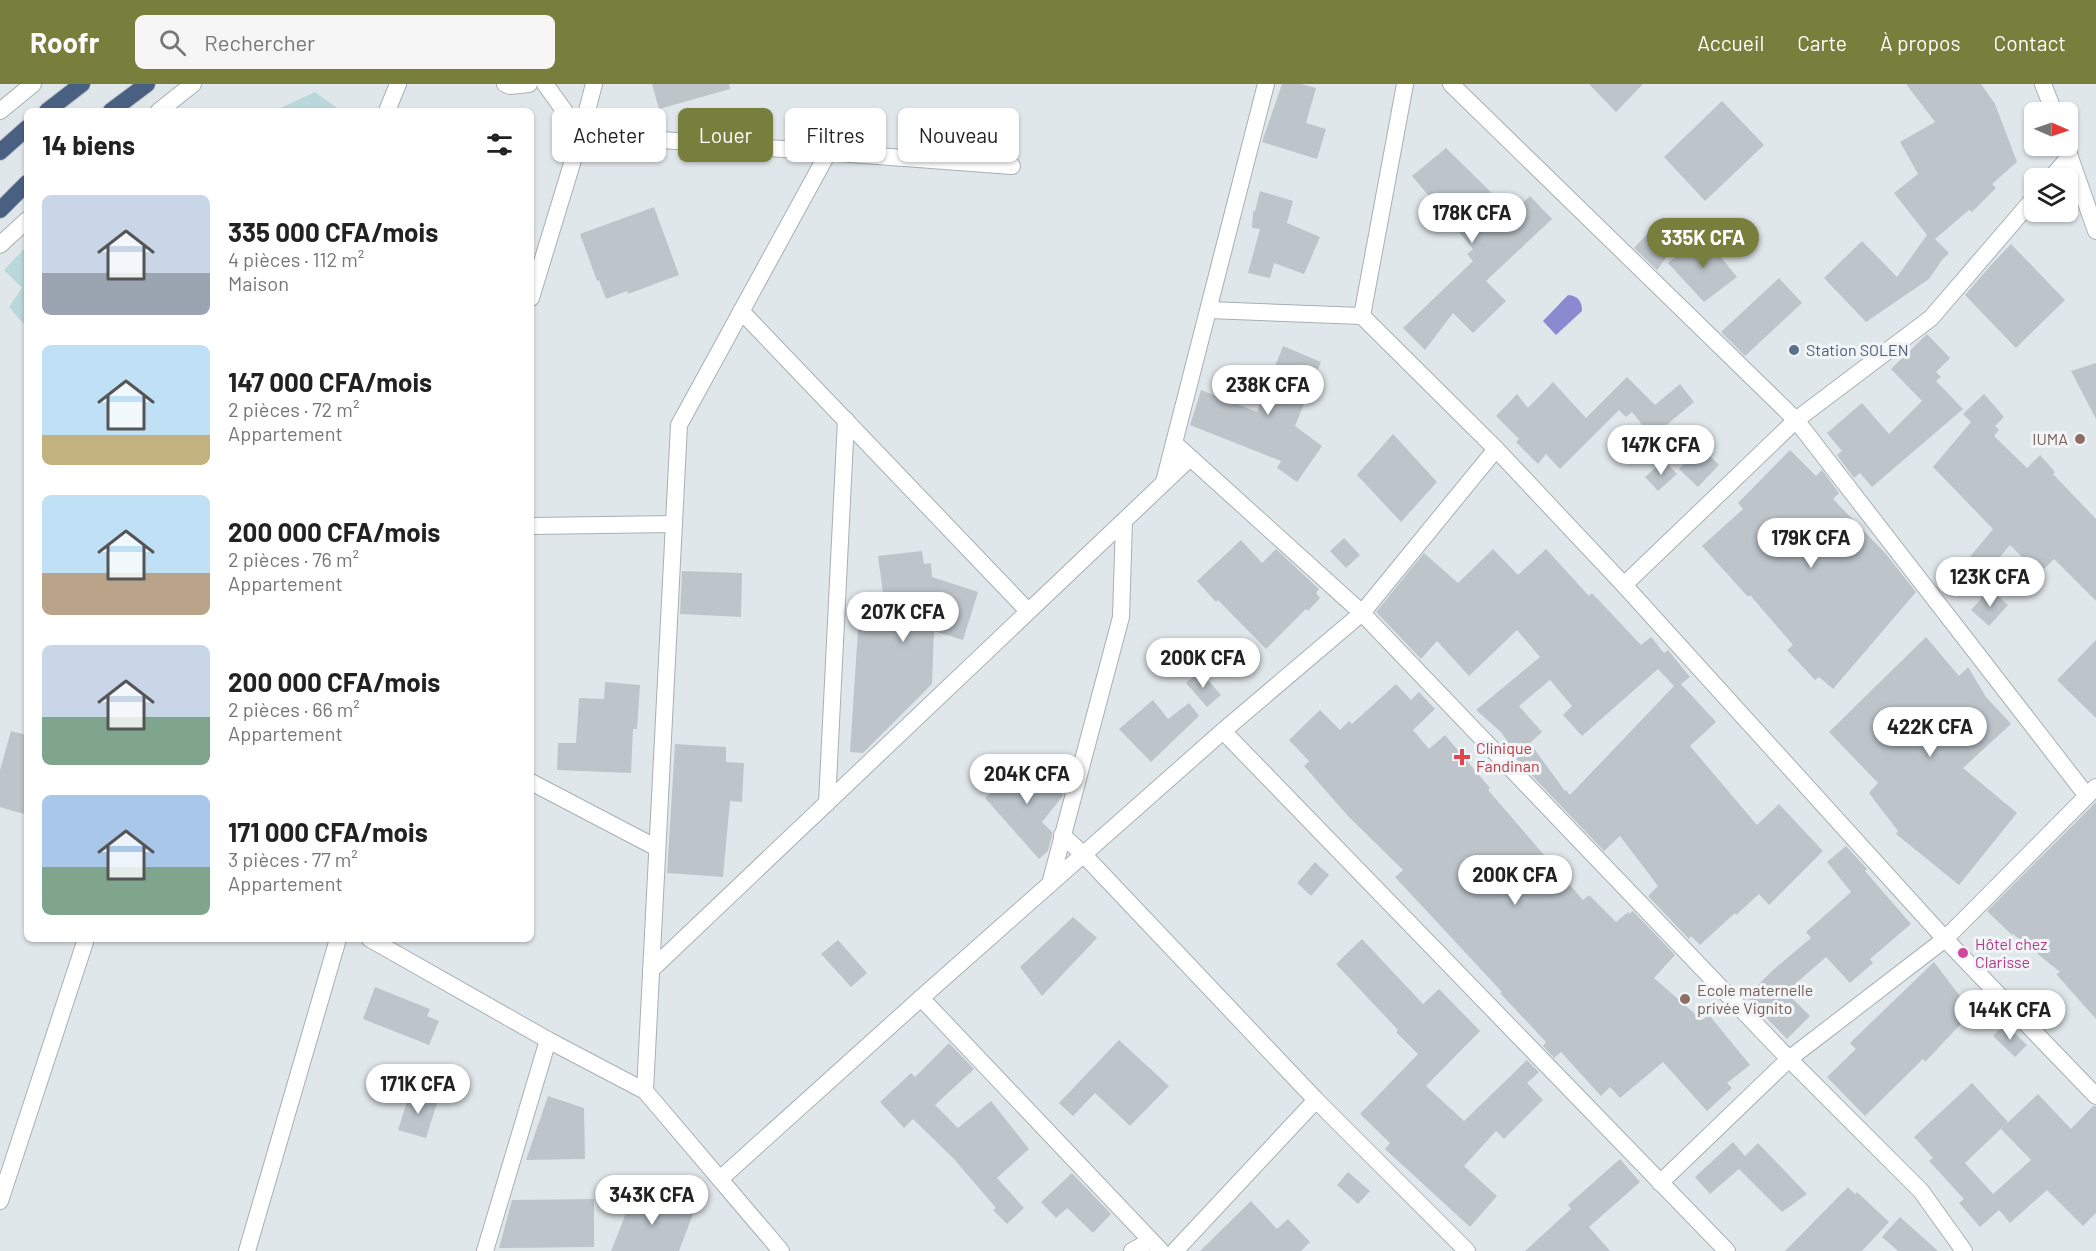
<!DOCTYPE html>
<html lang="fr">
<head>
<meta charset="utf-8">
<style>
  body { margin:0; font-family:Barlow,sans-serif; background:#f6f6f6; color:#222; height:100vh; display:flex; flex-direction:column; font-size:22px; white-space:nowrap }
  * { box-sizing:border-box; margin:0 }
  p { font-size:20px; color:#767676 }
  .icon { flex:none; width:33px; height:33px; fill:none; stroke:currentColor; stroke-width:2; stroke-linecap:round; stroke-linejoin:round }
  .map { position:relative; flex:1; overflow:hidden }
  .drawer { position:absolute; left:24px; top:24px; width:510px; height:834px; display:flex; flex-direction:column; background:#fff; border-radius:9px; box-shadow:0 2px 4px #0004 }
  .drawer>* { flex:none }
  .top-card { position:absolute; left:552px; top:24px; width:570px; height:54px; display:flex; gap:12px }
  .needle { width:39px; rotate:92deg }
  .controls { position:absolute; left:2024px; top:18px; display:grid; gap:12px }
  .controls a { display:grid; place-items:center; width:54px; height:54px; border-radius:9px; background:#fff; box-shadow:0 2px 4px #0004; font-size:30px }
  .price { position:absolute; translate:-50% -51px; padding:0 14px; border-radius:21px; background:#fff; color:#222; font-size:20px; line-height:39px; filter:drop-shadow(0 2px 3px #0008) }
  .price::after { content:''; position:absolute; left:50%; top:36px; width:18px; height:14px; margin-left:-9px; background:inherit; clip-path:polygon(0 0,100% 0,50% 100%) }
  .price.on { background:#787e3c; color:#fff }
  ul { padding:0; list-style:none }
  li { display:flex; align-items:center; gap:18px; height:150px; padding:0 18px }
  li span { display:grid; place-items:center; flex:none; width:168px; height:120px; border-radius:9px; color:#555 }
  li>.icon { margin-inline-start:auto }
  span .icon { width:72px; height:72px; fill:#fffc; stroke-width:1 }
  li b { font-size:26px }
  h2 { display:flex; justify-content:space-between; align-items:center; height:72px; padding:0 18px; font-size:26px }
  .pill { padding:0 21px; border-radius:9px; background:#fff; box-shadow:0 2px 4px #0004; font-size:21px; line-height:54px }
  .pill.on { background:#787e3c; color:#fff }
  header { display:flex; align-items:center; gap:36px; box-sizing:border-box; height:84px; padding:0 30px; background:#787e3c; color:#fff }
  header strong { font-size:28px }
  nav { display:flex; gap:33px; margin-inline-start:auto; font-size:21px }
  .search { width:420px; height:54px; background:#f6f6f6; display:flex; align-items:center; gap:15px; box-sizing:border-box; padding:0 21px; border-radius:9px; color:#767676; font-size:22px }
  .map>svg:first-child { display:block }
  .green { fill:#bad8dc }
  .water { fill:#898acf }
  .building { fill:#bdc5cb; fill-rule:evenodd }
  .lines { fill:none; stroke-linecap:round; stroke-linejoin:round }
  .minor-casing { stroke:#a7afb6; stroke-width:18 }
  .secondary-casing { stroke:#a5b1bc; stroke-width:18 }
  .trunk-casing { stroke:#c1c4c8; stroke-width:18 }
  .minor { stroke:#fff; stroke-width:16 }
  .secondary { stroke:#fff; stroke-width:16 }
  .trunk { stroke:#4a6082; stroke-width:16 }
  .service-dot { fill:#5c6f8a; stroke:#f1f5f8; stroke-width:2 }
  .education-dot { fill:#8d6e63; stroke:#f1f5f8; stroke-width:2 }
  .health-dot { fill:#e0444e; stroke:#f1f5f8; stroke-width:2 }
  .hotel-dot { fill:#d1479c; stroke:#f1f5f8; stroke-width:2 }
  .labels { text-anchor:middle; stroke-width:6; stroke-linejoin:round; paint-order:stroke }
  .service-label { font-size:16px; fill:#4e5e75; stroke:#f1f5f8; text-anchor:start }
  .education-label { font-size:16px; fill:#785e54; stroke:#f1f5f8; text-anchor:end }
  .health-label { font-size:16px; fill:#be3a42; stroke:#f1f5f8; text-anchor:start }
  .hotel-label { font-size:16px; fill:#b23c85; stroke:#f1f5f8; text-anchor:start }
</style>
</head>
<body>
<header>
<strong>Roofr</strong>
<div class="search"><svg class="icon" aria-label="search" viewBox="0 0 24 24"><circle cx="10" cy="10" r="6"/><path d="M15 15l6 6"/></svg>Rechercher</div>
<nav><a>Accueil</a><a>Carte</a><a>À propos</a><a>Contact</a></nav>
</header>
<div class="map">
<svg width="2096" height="1167" viewBox="0 0 2096 1167">
  <rect width="100%" height="100%" fill="#e0e7eb"/>
  <!-- green -->
  <g class="green">
    <path d="M 315,8 L 341,27 L 274,27 Z"/>
    <path d="M 27,162 L 27,244 L 9,223 L 22,204 L 4,186 Z"/>
  </g>
  <!-- water -->
  <path class="water" d="M 1568,211 C 1578,212 1582,217 1582,227 L 1556,251 L 1543,237 Z"/>
  <!-- building -->
  <g class="building">
    <path d="M 652,0 L 729,0 L 730,5 L 659,25 Z"/>
    <path d="M 1282,0 L 1301,0 L 1316,4 L 1306,39 L 1326,45 L 1317,75 L 1262,58 Z"/>
    <path d="M 1589,0 L 1643,0 L 1616,28 Z"/>
    <path d="M 1906,0 L 1981,0 L 1995,20 L 2017,78 L 1992,100 L 1996,104 L 1972,128 L 1969,126 L 1935,155 L 1949,169 L 1942,176 L 1929,195 L 1866,238 L 1824,194 L 1862,157 L 1897,193 L 1927,151 L 1894,109 L 1918,90 L 1900,58 L 1935,38 Z"/>
    <path d="M 1722,17 L 1764,61 L 1705,117 L 1664,73 Z"/>
    <path d="M 1446,64 L 1512,129 L 1530,112 L 1552,135 L 1486,197 L 1506,217 L 1473,249 L 1453,229 L 1425,266 L 1403,244 L 1473,177 L 1467,170 L 1473,165 L 1412,92 Z"/>
    <path d="M 1260,107 L 1293,117 L 1287,139 L 1320,153 L 1304,190 L 1274,179 L 1270,194 L 1248,189 L 1260,145 L 1252,144 L 1253,127 L 1255,127 Z"/>
    <path d="M 654,123 L 679,191 L 628,210 L 627,207 L 606,215 L 599,196 L 597,197 L 580,150 Z"/>
    <path d="M 1655,142 L 1673,164 L 1657,186 L 1634,164 Z"/>
    <path d="M 1702,150 L 1737,193 L 1704,218 L 1668,179 Z"/>
    <path d="M 2011,160 L 2065,216 L 2016,264 L 1965,211 L 1991,181 Z"/>
    <path d="M 1779,194 L 1802,219 L 1745,272 L 1721,248 Z"/>
    <path d="M 1927,250 L 1950,274 L 1936,288 L 1941,293 L 1936,297 L 1963,325 L 1872,403 L 1860,389 L 1854,394 L 1837,371 L 1842,367 L 1827,349 L 1862,319 L 1889,350 L 1922,317 L 1891,285 Z"/>
    <path d="M 1283,262 L 1321,278 L 1295,342 L 1322,362 L 1297,398 L 1277,384 L 1281,377 L 1190,341 L 1201,306 L 1257,328 Z"/>
    <path d="M 2096,279 L 2096,335 L 2071,287 Z"/>
    <path d="M 1627,293 L 1655,321 L 1680,300 L 1694,318 L 1652,353 L 1632,328 L 1626,333 L 1619,326 L 1560,385 L 1546,370 L 1538,380 L 1516,358 L 1519,355 L 1496,332 L 1517,310 L 1528,324 L 1553,298 L 1586,334 Z"/>
    <path d="M 1984,310 L 2004,333 L 1995,342 L 1999,346 L 1994,352 L 2027,384 L 2040,371 L 2055,388 L 2053,390 L 2096,435 L 2096,517 L 2054,475 L 2039,490 L 2010,461 L 1977,501 L 1959,486 L 1993,445 L 1933,383 L 1971,338 L 1963,330 Z"/>
    <path d="M 1393,350 L 1437,398 L 1401,438 L 1357,391 Z"/>
    <path d="M 1700,362 L 1719,381 L 1698,403 L 1679,385 Z"/>
    <path d="M 1790,366 L 1816,392 L 1822,386 L 1839,409 L 1833,415 L 1886,470 L 1916,508 L 1833,605 L 1819,593 L 1815,596 L 1787,566 L 1793,561 L 1750,511 L 1748,513 L 1702,462 L 1743,425 L 1738,419 Z"/>
    <path d="M 1664,376 L 1677,390 L 1658,407 L 1645,393 Z"/>
    <path d="M 1344,454 L 1360,471 L 1346,484 L 1330,467 Z"/>
    <path d="M 1241,456 L 1262,479 L 1276,465 L 1319,505 L 1316,509 L 1320,514 L 1308,527 L 1306,525 L 1266,565 L 1218,516 L 1216,518 L 1197,497 Z"/>
    <path d="M 1493,465 L 1518,491 L 1546,465 L 1589,512 L 1592,509 L 1641,561 L 1651,553 L 1664,569 L 1668,566 L 1690,593 L 1681,600 L 1716,638 L 1690,662 L 1757,741 L 1779,720 L 1823,767 L 1769,821 L 1759,810 L 1736,831 L 1735,829 L 1700,861 L 1691,852 L 1689,855 L 1648,812 L 1658,802 L 1620,752 L 1604,767 L 1516,675 L 1518,673 L 1501,648 L 1476,626 L 1540,573 L 1517,546 L 1469,592 L 1437,557 L 1421,575 L 1376,528 L 1424,469 L 1458,499 ZM 1658,585 L 1674,602 L 1570,711 L 1566,706 L 1565,707 L 1530,659 L 1542,648 L 1519,622 L 1550,596 L 1572,622 L 1563,631 L 1582,652 Z"/>
    <path d="M 922,467 L 924,480 L 931,479 L 932,493 L 978,508 L 963,556 L 934,547 L 932,600 L 863,669 L 850,668 L 858,546 L 874,547 L 870,517 L 884,516 L 878,472 Z"/>
    <path d="M 682,487 L 742,489 L 741,533 L 680,530 Z"/>
    <path d="M 1990,505 L 2008,521 L 1989,542 L 1971,526 Z"/>
    <path d="M 1926,553 L 1959,592 L 1968,583 L 1986,613 L 2011,640 L 1963,684 L 2017,729 L 1959,801 L 1896,750 L 1898,747 L 1869,709 L 1878,699 L 1829,648 Z"/>
    <path d="M 2096,556 L 2096,634 L 2057,596 Z"/>
    <path d="M 1200,587 L 1221,611 L 1207,623 L 1186,599 Z"/>
    <path d="M 605,598 L 640,601 L 637,645 L 633,645 L 631,689 L 557,686 L 558,659 L 576,659 L 579,614 L 604,615 Z"/>
    <path d="M 1396,600 L 1411,616 L 1419,608 L 1435,625 L 1413,646 L 1429,665 L 1445,651 L 1490,704 L 1488,706 L 1583,816 L 1589,811 L 1616,838 L 1628,828 L 1629,830 L 1633,827 L 1675,871 L 1654,894 L 1702,936 L 1709,931 L 1750,981 L 1727,999 L 1732,1004 L 1707,1027 L 1663,978 L 1620,1014 L 1610,1003 L 1601,1012 L 1561,968 L 1554,974 L 1543,962 L 1546,958 L 1500,909 L 1502,908 L 1395,793 L 1403,786 L 1348,732 L 1304,682 L 1309,677 L 1289,656 L 1320,626 L 1340,646 L 1349,637 L 1352,640 Z"/>
    <path d="M 1153,616 L 1168,635 L 1189,619 L 1199,632 L 1151,678 L 1119,645 Z"/>
    <path d="M 11,647 L 27,651 L 27,731 L 0,723 L 0,686 Z"/>
    <path d="M 675,660 L 726,663 L 726,678 L 744,679 L 742,718 L 730,717 L 723,793 L 667,789 Z"/>
    <path d="M 1023,673 L 1064,706 L 1062,713 L 1042,738 L 1052,748 L 1052,752 L 1048,767 L 1039,775 L 985,714 L 1006,695 Z"/>
    <path d="M 2096,718 L 2096,935 L 2056,890 L 2060,888 L 2013,850 L 2012,851 L 1987,827 Z"/>
    <path d="M 1846,762 L 1867,785 L 1865,787 L 1911,840 L 1870,875 L 1873,879 L 1850,899 L 1826,873 L 1786,908 L 1810,932 L 1787,955 L 1746,913 L 1773,886 L 1811,854 L 1806,848 L 1851,808 L 1827,778 Z"/>
    <path d="M 1315,778 L 1329,791 L 1311,812 L 1297,799 Z"/>
    <path d="M 1073,833 L 1097,854 L 1042,912 L 1020,883 Z"/>
    <path d="M 1362,855 L 1423,920 L 1439,905 L 1480,947 L 1426,1002 L 1464,1037 L 1527,976 L 1539,988 L 1527,999 L 1543,1016 L 1504,1055 L 1496,1047 L 1464,1082 L 1497,1112 L 1470,1143 L 1385,1065 L 1390,1059 L 1360,1030 L 1418,970 L 1396,948 L 1398,946 L 1336,880 Z"/>
    <path d="M 838,856 L 867,889 L 851,903 L 821,870 Z"/>
    <path d="M 1934,878 L 1972,928 L 1925,978 L 1923,975 L 1865,1032 L 1827,993 L 1856,965 L 1850,959 Z"/>
    <path d="M 375,903 L 430,925 L 427,932 L 439,937 L 429,961 L 363,935 Z"/>
    <path d="M 2005,940 L 2027,961 L 2015,973 L 1993,952 Z"/>
    <path d="M 1119,956 L 1169,1002 L 1130,1042 L 1095,1009 L 1073,1032 L 1059,1019 Z"/>
    <path d="M 949,959 L 974,985 L 935,1021 L 958,1044 L 991,1017 L 1029,1065 L 997,1094 L 1024,1124 L 1007,1140 L 993,1126 L 996,1124 L 954,1075 L 913,1035 L 904,1044 L 880,1018 L 911,989 L 915,993 Z"/>
    <path d="M 1972,999 L 2008,1038 L 1965,1079 L 1993,1110 L 2031,1076 L 2001,1045 L 2038,1010 L 2071,1045 L 2093,1022 L 2096,1022 L 2096,1129 L 2083,1142 L 2047,1106 L 2010,1139 L 1999,1126 L 1980,1143 L 1959,1119 L 1964,1115 L 1929,1077 L 1933,1074 L 1914,1053 Z"/>
    <path d="M 410,1008 L 438,1016 L 426,1054 L 398,1046 Z"/>
    <path d="M 548,1012 L 584,1024 L 585,1075 L 526,1076 Z"/>
    <path d="M 1733,1058 L 1745,1072 L 1758,1059 L 1807,1110 L 1782,1128 L 1739,1085 L 1710,1110 L 1695,1093 Z"/>
    <path d="M 1620,1075 L 1640,1098 L 1589,1143 L 1610,1167 L 1525,1167 L 1571,1125 L 1568,1121 Z"/>
    <path d="M 1348,1088 L 1370,1107 L 1358,1120 L 1337,1101 Z"/>
    <path d="M 1072,1089 L 1111,1130 L 1093,1149 L 1067,1124 L 1056,1134 L 1041,1118 Z"/>
    <path d="M 1848,1103 L 1855,1110 L 1857,1108 L 1889,1138 L 1862,1167 L 1785,1167 Z"/>
    <path d="M 635,1107 L 693,1130 L 679,1167 L 611,1167 Z"/>
    <path d="M 594,1115 L 594,1163 L 499,1164 L 512,1116 Z"/>
    <path d="M 1251,1117 L 1277,1145 L 1288,1135 L 1310,1158 L 1301,1167 L 1200,1167 Z"/>
    <path d="M 1900,1133 L 1938,1167 L 1898,1167 L 1882,1153 Z"/>
  </g>
  <g class="lines">
    <!-- minor casing -->
    <g class="minor-casing">
      <g id="minor">
        <path d="M 505,0 L 510,2 L 529,0"/>
        <path d="M 545,0 L 581,50"/>
        <path d="M 1451,0 L 1796,336 L 2087,712"/>
        <path d="M 0,27 L 33,0"/>
        <path d="M 159,27 L 193,0"/>
        <path d="M 387,27 L 398,0"/>
        <path d="M 581,50 L 1012,82"/>
        <path d="M 2051,94 L 2070,72"/>
        <path d="M 0,161 L 27,136"/>
        <path d="M 531,214 L 581,50 L 594,0"/>
        <path d="M 1209,226 L 1362,232 L 1496,365 L 1624,501 L 1945,855 L 2096,1012"/>
        <path d="M 741,227 L 1028,527"/>
        <path d="M 1362,232 L 1405,0"/>
        <path d="M 1174,359 L 1362,529 L 1789,975 L 1921,1107 L 1964,1167"/>
        <path d="M 1164,398 L 1266,0"/>
        <path d="M 531,442 L 674,440"/>
        <path d="M 1624,501 L 1796,336 L 1931,234 L 2034,114"/>
        <path d="M 1223,647 L 1727,1167"/>
        <path d="M 531,698 L 657,764"/>
        <path d="M 827,719 L 846,336"/>
        <path d="M 1062,751 L 1084,771 L 1316,1016 L 1467,1167"/>
        <path d="M 1050,800 L 1121,533 L 1124,437"/>
        <path d="M 370,855 L 548,956 L 645,1007 L 781,1167"/>
        <path d="M 651,886 L 1190,374"/>
        <path d="M 921,914 L 1161,1167"/>
        <path d="M 645,1007 L 679,341 L 829,67"/>
        <path d="M 720,1095 L 921,914 L 1223,647 L 1362,529 L 1496,365"/>
        <path d="M 1660,1099 L 1789,975 L 1945,855 L 2096,703"/>
        <path d="M 0,1117 L 86,855"/>
        <path d="M 247,1167 L 338,855"/>
        <path d="M 485,1167 L 548,956"/>
        <path d="M 1132,1167 L 1150,1157"/>
        <path d="M 1175,1167 L 1316,1016"/>
      </g>
    </g>
    <!-- secondary casing -->
    <g class="secondary-casing">
      <g id="secondary">
        <path d="M 2043,0 L 2054,28"/>
        <path d="M 2066,62 L 2096,147"/>
      </g>
    </g>
    <!-- trunk casing -->
    <g class="trunk-casing">
      <g id="trunk">
        <path d="M 47,27 L 82,0"/>
        <path d="M 111,27 L 147,0"/>
        <path d="M 0,68 L 27,44"/>
        <path d="M 0,126 L 27,99"/>
      </g>
    </g>
    <!-- minor -->
    <use href="#minor" class="minor"/>
    <!-- secondary -->
    <use href="#secondary" class="secondary"/>
    <!-- trunk -->
    <use href="#trunk" class="trunk"/>
  </g>
  <!-- markers -->
  <circle class="service-dot" cx="1794" cy="266" r="6"/>
  <g class="education-dot">
    <circle cx="2080" cy="355" r="6"/>
    <circle cx="1685" cy="915" r="6"/>
  </g>
  <path class="health-dot" d="M1459 664h6v6h6v6h-6v6h-6v-6h-6v-6h6z"/>
  <circle class="hotel-dot" cx="1963" cy="869" r="6"/>
  <g class="labels">
    <!-- service labels -->
    <g class="service-label">
      <text x="1806" y="272">Station SOLEN</text>
    </g>
    <!-- education labels -->
    <g class="education-label">
      <text x="2068" y="361">IUMA</text>
      <text x="1697" y="912" text-anchor="start">Ecole maternelle<tspan x="1697" dy="18">privée Vignito</tspan></text>
    </g>
    <!-- health labels -->
    <g class="health-label">
      <text x="1476" y="670">Clinique<tspan x="1476" dy="18">Fandinan</tspan></text>
    </g>
    <!-- hotel labels -->
    <g class="hotel-label">
      <text x="1975" y="866">Hôtel chez<tspan x="1975" dy="18">Clarisse</tspan></text>
    </g>
  </g>
</svg>
<div class="controls">
<a><svg class="needle" viewBox="-14 -14 28 28"><path d="M0-13l5 13h-10z" fill="#e53935"/><path d="M0 13l5-13h-10z" fill="#767676"/></svg></a>
<a><svg class="icon" aria-label="layers" viewBox="0 0 24 24"><path d="M12 4l9 5-9 5-9-5zM3 14l9 5 9-5"/></svg></a>
</div>
<b class="price" style="left:1472px;top:160px">178K CFA</b>
<b class="price on" style="left:1703px;top:185px">335K CFA</b>
<b class="price" style="left:1268px;top:332px">238K CFA</b>
<b class="price" style="left:1661px;top:392px">147K CFA</b>
<b class="price" style="left:1811px;top:485px">179K CFA</b>
<b class="price" style="left:1990px;top:524px">123K CFA</b>
<b class="price" style="left:903px;top:559px">207K CFA</b>
<b class="price" style="left:1203px;top:605px">200K CFA</b>
<b class="price" style="left:1930px;top:674px">422K CFA</b>
<b class="price" style="left:1027px;top:721px">204K CFA</b>
<b class="price" style="left:1515px;top:822px">200K CFA</b>
<b class="price" style="left:2010px;top:957px">144K CFA</b>
<b class="price" style="left:418px;top:1031px">171K CFA</b>
<b class="price" style="left:652px;top:1142px">343K CFA</b>
<div class="top-card">
<a class="pill">Acheter</a>
<a class="pill on">Louer</a>
<a class="pill">Filtres</a>
<a class="pill">Nouveau</a>
</div>
<section class="drawer">
<h2>14 biens<svg class="icon" aria-label="filters" viewBox="0 0 24 24"><path d="M4 7h16M4 17h16"/><circle cx="9" cy="7" r="2"/><circle cx="15" cy="17" r="2"/></svg></h2>
<ul>
<li><span style="background:linear-gradient(#c9d6e8 65%,#9aa5b1 0)"><svg class="icon" aria-label="home" viewBox="0 0 24 24"><path d="M3 11l9-7 9 7M6 9v11h12V9"/></svg></span><div><b>335 000 CFA/mois</b><p>4 pièces · 112 m²</p><p>Maison</p></div></li>
<li><span style="background:linear-gradient(#bfe0f5 75%,#c2b280 0)"><svg class="icon" aria-label="home" viewBox="0 0 24 24"><path d="M3 11l9-7 9 7M6 9v11h12V9"/></svg></span><div><b>147 000 CFA/mois</b><p>2 pièces · 72 m²</p><p>Appartement</p></div></li>
<li><span style="background:linear-gradient(#bfe0f5 65%,#b9a48a 0)"><svg class="icon" aria-label="home" viewBox="0 0 24 24"><path d="M3 11l9-7 9 7M6 9v11h12V9"/></svg></span><div><b>200 000 CFA/mois</b><p>2 pièces · 76 m²</p><p>Appartement</p></div></li>
<li><span style="background:linear-gradient(#c9d6e8 60%,#7fa58c 0)"><svg class="icon" aria-label="home" viewBox="0 0 24 24"><path d="M3 11l9-7 9 7M6 9v11h12V9"/></svg></span><div><b>200 000 CFA/mois</b><p>2 pièces · 66 m²</p><p>Appartement</p></div></li>
<li><span style="background:linear-gradient(#a9c7e8 60%,#7fa58c 0)"><svg class="icon" aria-label="home" viewBox="0 0 24 24"><path d="M3 11l9-7 9 7M6 9v11h12V9"/></svg></span><div><b>171 000 CFA/mois</b><p>3 pièces · 77 m²</p><p>Appartement</p></div></li>
</ul>
</section>
</div>
</body>
</html>
